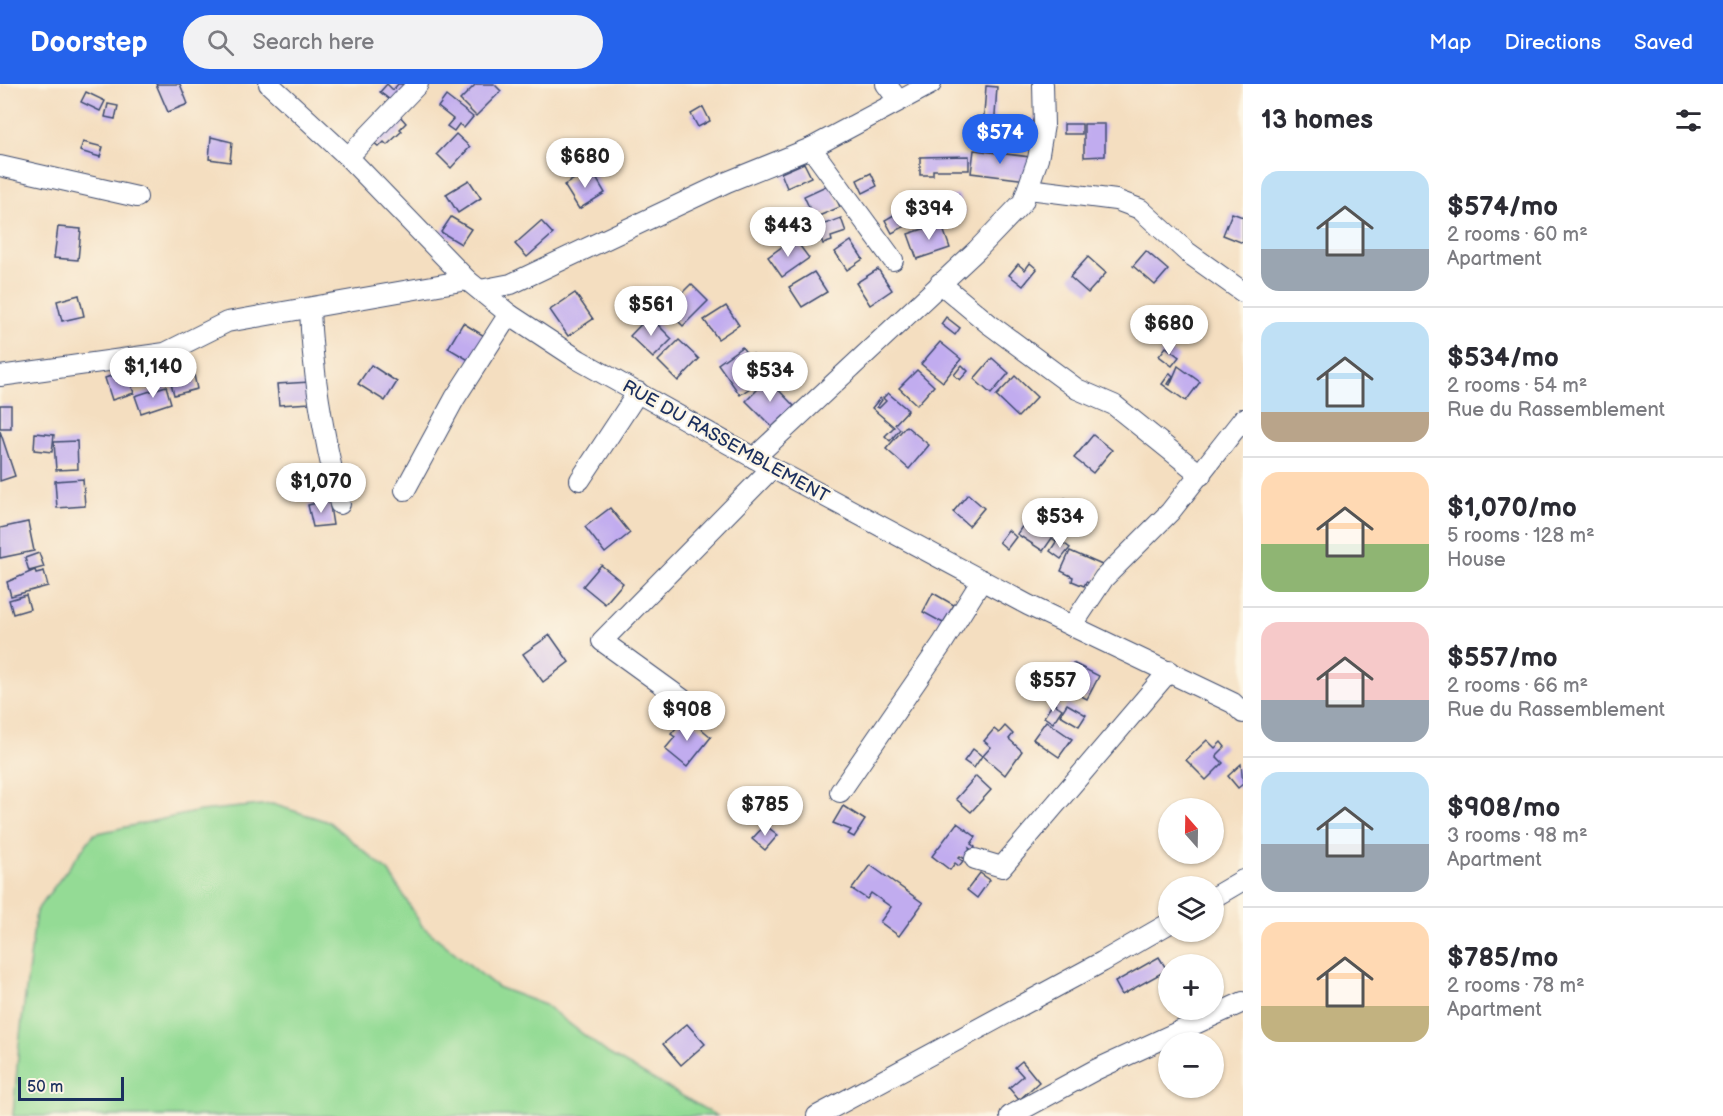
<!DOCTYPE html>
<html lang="en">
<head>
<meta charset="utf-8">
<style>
  body { margin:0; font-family:"Balsamiq Sans",sans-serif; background:#f2f2f3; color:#2b2b33; height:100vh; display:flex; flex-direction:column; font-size:22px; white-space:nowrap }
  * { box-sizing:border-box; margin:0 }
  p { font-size:20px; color:#7c7c81 }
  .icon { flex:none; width:33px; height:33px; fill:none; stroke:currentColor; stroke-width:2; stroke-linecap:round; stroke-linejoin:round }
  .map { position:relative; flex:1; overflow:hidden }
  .details { display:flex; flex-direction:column; background:#fff; width:480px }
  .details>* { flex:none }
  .needle { width:39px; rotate:340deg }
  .tools { position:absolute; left:1158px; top:714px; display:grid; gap:12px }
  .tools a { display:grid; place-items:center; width:66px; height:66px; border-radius:50%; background:#fff; box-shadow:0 2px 4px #0004; font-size:30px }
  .scale { position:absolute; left:18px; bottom:15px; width:106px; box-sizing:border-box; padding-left:6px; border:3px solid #1b2f5e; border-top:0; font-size:16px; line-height:21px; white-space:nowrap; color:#1b2f5e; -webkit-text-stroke:4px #fcf5e5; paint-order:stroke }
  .price { position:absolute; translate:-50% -51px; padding:0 14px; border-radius:21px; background:#fff; color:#222; font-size:20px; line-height:39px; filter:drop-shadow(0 2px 3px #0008) }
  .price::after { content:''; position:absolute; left:50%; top:36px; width:18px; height:14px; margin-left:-9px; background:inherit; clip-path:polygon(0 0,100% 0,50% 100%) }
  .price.on { background:#2563eb; color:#fff }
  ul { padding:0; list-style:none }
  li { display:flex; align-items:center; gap:18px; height:150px; padding:0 18px }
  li+li { border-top:2px solid #e1e1e2 }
  li span { display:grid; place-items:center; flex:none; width:168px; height:120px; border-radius:18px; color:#555 }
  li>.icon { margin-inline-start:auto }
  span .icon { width:72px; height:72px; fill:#fffc; stroke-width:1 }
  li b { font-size:26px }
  h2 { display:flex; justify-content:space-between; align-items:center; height:72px; padding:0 18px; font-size:26px }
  header { display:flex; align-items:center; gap:36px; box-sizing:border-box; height:84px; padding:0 30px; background:#2563eb; color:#fff }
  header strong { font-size:28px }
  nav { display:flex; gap:33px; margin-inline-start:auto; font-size:21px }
  .search { width:420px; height:54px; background:#f2f2f3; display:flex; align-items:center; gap:15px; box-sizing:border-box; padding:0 21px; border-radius:33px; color:#7c7c81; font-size:22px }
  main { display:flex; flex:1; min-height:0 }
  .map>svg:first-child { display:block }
  .green { fill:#94db95; stroke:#58857a; stroke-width:1.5 }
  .building { fill:#c1acef }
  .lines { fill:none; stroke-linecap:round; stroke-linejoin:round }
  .minor-casing { stroke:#3c496d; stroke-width:22 }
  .minor { stroke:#fff; stroke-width:20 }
  .labels { text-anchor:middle; stroke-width:5; stroke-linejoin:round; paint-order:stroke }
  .street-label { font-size:18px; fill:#1b2f5e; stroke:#fcf5e5 }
</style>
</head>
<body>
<header>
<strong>Doorstep</strong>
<div class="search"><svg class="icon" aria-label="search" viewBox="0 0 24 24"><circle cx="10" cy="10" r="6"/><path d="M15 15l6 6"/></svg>Search here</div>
<nav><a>Map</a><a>Directions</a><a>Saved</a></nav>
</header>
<main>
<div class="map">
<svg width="1243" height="1032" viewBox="0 0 1243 1032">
  <rect width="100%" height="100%" fill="#fcf5e5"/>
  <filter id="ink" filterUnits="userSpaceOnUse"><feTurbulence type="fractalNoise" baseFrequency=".0167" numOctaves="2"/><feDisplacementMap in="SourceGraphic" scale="12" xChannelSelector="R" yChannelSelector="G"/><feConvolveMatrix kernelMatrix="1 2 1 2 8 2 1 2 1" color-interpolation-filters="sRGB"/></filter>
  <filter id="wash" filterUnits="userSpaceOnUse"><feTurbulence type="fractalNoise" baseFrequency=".008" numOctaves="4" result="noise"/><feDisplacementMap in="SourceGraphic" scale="24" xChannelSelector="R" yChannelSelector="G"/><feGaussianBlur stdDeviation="1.35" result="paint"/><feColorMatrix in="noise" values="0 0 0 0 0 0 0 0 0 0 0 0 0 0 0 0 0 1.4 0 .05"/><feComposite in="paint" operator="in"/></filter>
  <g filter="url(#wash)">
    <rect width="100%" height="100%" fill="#f4dec0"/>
    <!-- green -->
    <path class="green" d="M 272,720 L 329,738 L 389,788 L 422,842 L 497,903 L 545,921 L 609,970 L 717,1032 L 13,1032 L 19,960 L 36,827 L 94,750 L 200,727 Z"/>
    <g id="blocks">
      <!-- building -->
      <g class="building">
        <path d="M 156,0 L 180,0 L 188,20 L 168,28 Z"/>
        <path d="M 387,0 L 393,6 L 398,0 L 411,0 L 394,19 L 380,8 Z"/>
        <path d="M 476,0 L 494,0 L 501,7 L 476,32 L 460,16 Z"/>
        <path d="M 986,2 L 997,3 L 993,60 L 982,59 Z"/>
        <path d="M 86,8 L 105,17 L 100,27 L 81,18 Z"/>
        <path d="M 446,12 L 473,33 L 464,44 L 459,40 L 454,47 L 447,42 L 453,35 L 438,23 Z"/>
        <path d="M 108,20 L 118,22 L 115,35 L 105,33 Z"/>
        <path d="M 703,23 L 710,37 L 698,43 L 691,30 Z"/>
        <path d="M 399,31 L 406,39 L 400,45 L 402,47 L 387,61 L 384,58 L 379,63 L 372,57 Z"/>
        <path d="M 1034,33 L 1040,35 L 1032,66 L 1024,65 Z"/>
        <rect x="1064" y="40" width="18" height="10"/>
        <path d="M 1084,40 L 1105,40 L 1105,72 L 1084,73 Z"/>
        <path d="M 456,50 L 470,63 L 451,84 L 437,70 Z"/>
        <path d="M 211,53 L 232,58 L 230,78 L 209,75 Z"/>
        <path d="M 83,58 L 103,63 L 100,73 L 80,67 Z"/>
        <path d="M 974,66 L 1030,73 L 1027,96 L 971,89 Z"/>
        <path d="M 969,72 L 969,86 L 933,86 L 933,91 L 920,91 L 920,73 Z"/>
        <path d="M 804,79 L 811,93 L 787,104 L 781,89 Z"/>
        <path d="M 591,85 L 605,109 L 579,125 L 564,101 Z"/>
        <path d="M 871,89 L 877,102 L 863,109 L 857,96 Z"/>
        <path d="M 469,96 L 481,114 L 458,129 L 446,110 Z"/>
        <path d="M 830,100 L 840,123 L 814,134 L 804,112 Z"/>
        <path d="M 958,110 L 965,129 L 948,135 L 941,115 Z"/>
        <path d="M 908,123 L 915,137 L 892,149 L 885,136 Z"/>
        <path d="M 1232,129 L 1243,133 L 1243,159 L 1223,151 Z"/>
        <path d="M 451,133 L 471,145 L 461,160 L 441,148 Z"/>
        <path d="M 841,134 L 846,148 L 831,153 L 832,157 L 823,160 L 817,143 Z"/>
        <path d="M 541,137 L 553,150 L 527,173 L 515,160 Z"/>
        <path d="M 941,139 L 950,164 L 917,175 L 908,150 Z"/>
        <path d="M 58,143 L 81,145 L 78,176 L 54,174 Z"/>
        <path d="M 794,154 L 809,174 L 782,193 L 768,173 Z"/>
        <path d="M 851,157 L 863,175 L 847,186 L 835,168 Z"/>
        <path d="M 1146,167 L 1168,186 L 1155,201 L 1133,182 Z"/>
        <path d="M 1088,173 L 1106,189 L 1088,209 L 1070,193 Z"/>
        <path d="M 1030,179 L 1037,185 L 1023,202 L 1009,191 L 1018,180 L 1025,186 Z"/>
        <path d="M 878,185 L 892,206 L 870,221 L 856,199 Z"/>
        <path d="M 814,188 L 827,208 L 802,223 L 789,203 Z"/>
        <path d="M 691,200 L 708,217 L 683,242 L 666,225 Z"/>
        <path d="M 575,209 L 593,235 L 568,252 L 550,226 Z"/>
        <path d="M 79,211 L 84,232 L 62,237 L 57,217 Z"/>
        <path d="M 726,222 L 739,241 L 718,255 L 704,236 Z"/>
        <path d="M 649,232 L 672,255 L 653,274 L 630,252 Z"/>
        <path d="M 946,233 L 960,244 L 955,251 L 941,240 Z"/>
        <path d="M 463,239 L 486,253 L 472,278 L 448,264 Z"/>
        <path d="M 679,256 L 699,275 L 678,297 L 658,277 Z"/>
        <path d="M 940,258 L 961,275 L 943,298 L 921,280 Z"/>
        <path d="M 742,263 L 749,273 L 753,270 L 768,291 L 740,311 L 718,280 Z"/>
        <path d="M 1166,263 L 1179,273 L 1172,282 L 1159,272 Z"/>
        <path d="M 992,274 L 1009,289 L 991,310 L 974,295 Z"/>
        <path d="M 191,277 L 197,305 L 174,311 L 167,282 Z"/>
        <path d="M 371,281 L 397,298 L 385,317 L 358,300 Z"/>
        <path d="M 962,281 L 968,287 L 960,296 L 954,291 Z"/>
        <path d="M 1178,282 L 1200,298 L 1186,317 L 1162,300 L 1170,289 L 1173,292 L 1168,300 L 1170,301 Z"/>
        <path d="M 917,286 L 934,302 L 917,321 L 899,304 Z"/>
        <path d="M 126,287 L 134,309 L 112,316 L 105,294 Z"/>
        <path d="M 1015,292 L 1037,313 L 1018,333 L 996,312 Z"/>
        <path d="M 768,295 L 794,322 L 772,343 L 746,317 Z"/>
        <path d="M 310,298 L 311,319 L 279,321 L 277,300 Z"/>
        <path d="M 166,302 L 171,319 L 141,329 L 135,312 Z"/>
        <path d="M 888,309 L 908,326 L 895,340 L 900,345 L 890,357 L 885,352 L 894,343 L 872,324 L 880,314 L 882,316 L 877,323 L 879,324 L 886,317 L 883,314 Z"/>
        <rect x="0" y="321" width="11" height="23"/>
        <path d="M 906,342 L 929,361 L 909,385 L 886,365 Z"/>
        <path d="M 0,347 L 15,392 L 0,397 Z"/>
        <path d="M 35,349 L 54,351 L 52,368 L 34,366 Z"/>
        <path d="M 1093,351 L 1112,366 L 1093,389 L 1074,374 Z"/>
        <path d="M 77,357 L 78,385 L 56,386 L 54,358 Z"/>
        <path d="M 83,395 L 85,422 L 57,424 L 55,397 Z"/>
        <path d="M 968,410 L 984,424 L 969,442 L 953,428 Z"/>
        <path d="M 1065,414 L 1080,423 L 1075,432 L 1060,424 Z"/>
        <path d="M 329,416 L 333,441 L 313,443 L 308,421 Z"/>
        <path d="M 610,424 L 630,449 L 605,469 L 585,443 Z"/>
        <path d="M 1044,428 L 1057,437 L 1061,433 L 1066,436 L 1061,444 L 1064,446 L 1056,457 L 1052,454 L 1043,467 L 1017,450 L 1031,429 L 1039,435 Z"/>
        <path d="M 28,438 L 34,467 L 0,474 L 0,444 Z"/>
        <path d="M 1008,446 L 1016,453 L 1007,465 L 999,458 Z"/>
        <path d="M 1058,455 L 1070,464 L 1061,475 L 1050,467 Z"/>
        <path d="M 1070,467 L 1102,481 L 1094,501 L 1086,498 L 1084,502 L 1072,497 L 1073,493 L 1061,487 Z"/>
        <path d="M 39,469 L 44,483 L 29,487 L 25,474 Z"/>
        <path d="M 601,481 L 623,499 L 605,520 L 583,502 Z"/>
        <path d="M 35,486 L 36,489 L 44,487 L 48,502 L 11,512 L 7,498 Z"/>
        <path d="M 933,509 L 954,521 L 943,539 L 923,528 Z"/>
        <path d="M 26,511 L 30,525 L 13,530 L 9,516 Z"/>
        <path d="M 550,551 L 569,578 L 543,598 L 523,570 Z"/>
        <path d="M 1073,579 L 1099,592 L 1087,615 L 1062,602 Z"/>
        <path d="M 1053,619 L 1062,625 L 1053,639 L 1044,633 Z"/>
        <path d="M 1067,620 L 1086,631 L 1079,642 L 1060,631 Z"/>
        <path d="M 686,632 L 711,653 L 687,683 L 665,665 L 675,653 L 671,650 Z"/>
        <path d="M 1046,637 L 1072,655 L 1059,673 L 1033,655 Z"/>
        <path d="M 1005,642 L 1013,650 L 1009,655 L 1022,667 L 1005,691 L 983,672 L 991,663 L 984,657 L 994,645 L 999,649 Z"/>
        <path d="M 1207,656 L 1215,664 L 1221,658 L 1225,663 L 1216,672 L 1223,679 L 1206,696 L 1186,676 Z"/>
        <path d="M 973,665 L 982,672 L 974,684 L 964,677 Z"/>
        <path d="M 1241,680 L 1243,700 L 1238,704 L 1228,692 Z"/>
        <path d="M 976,692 L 991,706 L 971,728 L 956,715 Z"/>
        <path d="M 843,722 L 865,736 L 854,753 L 848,750 L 851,746 L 833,739 Z"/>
        <path d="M 957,739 L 976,753 L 971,760 L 975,763 L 972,766 L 969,764 L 970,768 L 965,775 L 960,772 L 958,774 L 963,777 L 959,782 L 955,779 L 950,786 L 932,772 Z"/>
        <path d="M 765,741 L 778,751 L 765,766 L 752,755 Z"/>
        <path d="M 870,781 L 923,819 L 899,852 L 880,838 L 891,823 L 871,809 L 867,815 L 852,805 Z"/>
        <path d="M 980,789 L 990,796 L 977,814 L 967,806 Z"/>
        <path d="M 1159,873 L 1167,886 L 1122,911 L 1115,898 Z"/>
        <path d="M 687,940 L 705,960 L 681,981 L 663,960 Z"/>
        <path d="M 1022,977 L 1039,998 L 1019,1016 L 1009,1004 L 1023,992 L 1015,983 Z"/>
      </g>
    </g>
  </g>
  <g filter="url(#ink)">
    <use href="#blocks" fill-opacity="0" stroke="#3c496d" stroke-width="1.5"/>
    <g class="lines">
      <!-- minor casing -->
      <g class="minor-casing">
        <g id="minor">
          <path d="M 269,0 L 348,73 L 467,196 L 509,230 L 579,276 L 772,384 L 1028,521 L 1233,619 L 1243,629"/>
          <path d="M 886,0 L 898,16"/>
          <path d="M 811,64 L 893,176"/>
          <path d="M 348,73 L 418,0"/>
          <path d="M 0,82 L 137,113"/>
          <path d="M 1029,105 L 1116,116 L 1140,125 L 1187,168 L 1243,208"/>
          <path d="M 940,199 L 989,240 L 1077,305 L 1114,321 L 1201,391"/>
          <path d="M 480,206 L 511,200 L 727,98 L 811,64 L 931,0"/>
          <path d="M 310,224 C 312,291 324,355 340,420"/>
          <path d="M 0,292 L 165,269 L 227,238 L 467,196"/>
          <path d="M 754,374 L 977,166 L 1023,118 L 1038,75 L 1044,41 L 1043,0"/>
          <path d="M 580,396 L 638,308"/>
          <path d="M 405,406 L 455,314 L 509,230"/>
          <path d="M 1072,542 L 1104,494 L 1170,428 L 1243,335"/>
          <path d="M 689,620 L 602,557 L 772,384"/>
          <path d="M 840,708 L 942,560 L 982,496"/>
          <path d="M 975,775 L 1002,783 L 1169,587"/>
          <path d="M 1214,813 L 1243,796"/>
          <path d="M 817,1032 L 1102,878 L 1168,840"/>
          <path d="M 1010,1032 L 1095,986 L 1243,918"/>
        </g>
      </g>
      <!-- minor -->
      <use href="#minor" class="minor"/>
    </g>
  </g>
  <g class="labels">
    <!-- street labels -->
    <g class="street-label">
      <text transform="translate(726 357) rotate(29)" y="6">RUE DU RASSEMBLEMENT</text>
    </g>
  </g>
</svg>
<div class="tools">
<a><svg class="needle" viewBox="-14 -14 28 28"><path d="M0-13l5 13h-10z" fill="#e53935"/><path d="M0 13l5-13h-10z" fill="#7c7c81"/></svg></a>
<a><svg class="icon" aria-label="layers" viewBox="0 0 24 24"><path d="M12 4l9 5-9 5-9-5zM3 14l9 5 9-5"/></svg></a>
<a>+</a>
<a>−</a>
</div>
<div class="scale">50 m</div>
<b class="price on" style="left:1000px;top:81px">$574</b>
<b class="price" style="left:585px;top:105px">$680</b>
<b class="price" style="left:929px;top:157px">$394</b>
<b class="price" style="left:788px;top:174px">$443</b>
<b class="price" style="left:651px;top:253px">$561</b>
<b class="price" style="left:1169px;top:272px">$680</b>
<b class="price" style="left:153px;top:315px">$1,140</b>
<b class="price" style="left:770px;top:319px">$534</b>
<b class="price" style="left:321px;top:430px">$1,070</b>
<b class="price" style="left:1060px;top:465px">$534</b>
<b class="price" style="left:1053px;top:629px">$557</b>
<b class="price" style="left:687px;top:658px">$908</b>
<b class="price" style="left:765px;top:753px">$785</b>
</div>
<section class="details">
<h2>13 homes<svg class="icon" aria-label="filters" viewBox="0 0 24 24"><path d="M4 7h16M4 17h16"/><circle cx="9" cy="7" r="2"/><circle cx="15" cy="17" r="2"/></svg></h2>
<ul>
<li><span style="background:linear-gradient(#bfe0f5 65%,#9aa5b1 0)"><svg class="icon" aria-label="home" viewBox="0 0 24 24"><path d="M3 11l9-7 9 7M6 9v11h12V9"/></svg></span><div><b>$574/mo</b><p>2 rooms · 60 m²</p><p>Apartment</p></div></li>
<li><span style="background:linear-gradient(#bfe0f5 75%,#b9a48a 0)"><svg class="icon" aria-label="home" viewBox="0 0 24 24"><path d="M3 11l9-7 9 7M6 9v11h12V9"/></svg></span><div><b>$534/mo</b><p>2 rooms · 54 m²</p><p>Rue du Rassemblement</p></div></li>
<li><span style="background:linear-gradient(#ffd9b3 60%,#8fb573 0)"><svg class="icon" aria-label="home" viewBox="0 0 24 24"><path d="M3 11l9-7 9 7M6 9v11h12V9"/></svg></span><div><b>$1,070/mo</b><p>5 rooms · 128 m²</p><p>House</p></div></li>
<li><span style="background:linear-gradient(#f6c9c9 65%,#9aa5b1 0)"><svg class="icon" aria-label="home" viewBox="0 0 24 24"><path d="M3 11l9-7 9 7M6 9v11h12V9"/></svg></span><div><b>$557/mo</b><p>2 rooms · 66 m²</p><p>Rue du Rassemblement</p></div></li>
<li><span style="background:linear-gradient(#bfe0f5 60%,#9aa5b1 0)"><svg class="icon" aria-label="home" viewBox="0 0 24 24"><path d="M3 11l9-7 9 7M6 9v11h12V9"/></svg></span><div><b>$908/mo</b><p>3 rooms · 98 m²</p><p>Apartment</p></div></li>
<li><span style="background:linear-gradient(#ffd9b3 70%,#c2b280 0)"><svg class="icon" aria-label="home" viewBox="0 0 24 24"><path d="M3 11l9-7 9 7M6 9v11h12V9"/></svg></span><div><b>$785/mo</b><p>2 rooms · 78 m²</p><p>Apartment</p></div></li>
</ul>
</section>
</main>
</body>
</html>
